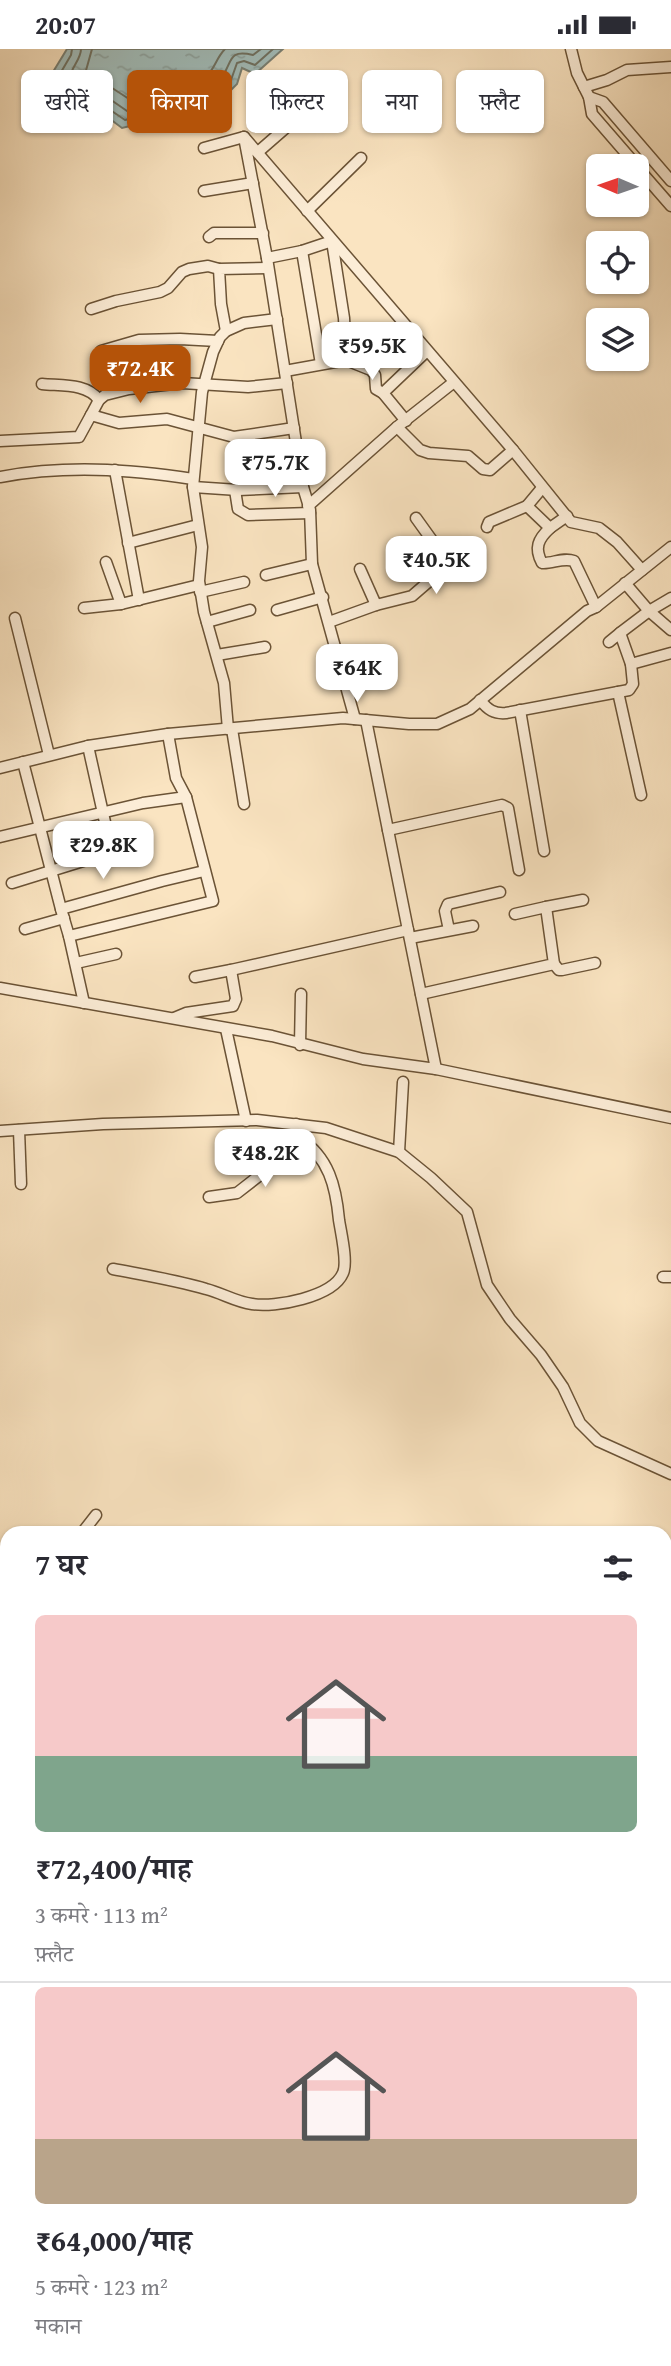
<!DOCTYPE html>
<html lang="hi">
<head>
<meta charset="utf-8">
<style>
  body { margin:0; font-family:"Gentium Book Plus","Noto Serif Devanagari",serif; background:#f7f7f7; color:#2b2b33; height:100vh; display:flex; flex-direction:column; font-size:26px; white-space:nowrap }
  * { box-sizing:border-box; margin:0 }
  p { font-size:23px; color:#7c7c81 }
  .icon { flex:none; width:38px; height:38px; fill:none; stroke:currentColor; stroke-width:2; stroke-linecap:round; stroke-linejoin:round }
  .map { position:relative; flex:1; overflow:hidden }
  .panel { position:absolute; left:0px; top:1477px; width:672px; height:840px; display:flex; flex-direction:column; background:#fff; border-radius:21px 21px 0 0; box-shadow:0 2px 5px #0004 }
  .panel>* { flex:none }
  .top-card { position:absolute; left:21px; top:21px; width:630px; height:63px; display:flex; gap:14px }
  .needle { width:46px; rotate:272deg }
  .controls { position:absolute; left:586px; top:105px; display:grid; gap:14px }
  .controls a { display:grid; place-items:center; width:63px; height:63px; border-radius:10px; background:#fff; box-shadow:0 2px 5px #0004; font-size:35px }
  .price { position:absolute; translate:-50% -60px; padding:0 16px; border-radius:14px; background:#fff; color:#222; font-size:23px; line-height:46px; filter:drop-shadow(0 2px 4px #0008) }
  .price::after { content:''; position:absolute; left:50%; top:42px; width:21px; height:16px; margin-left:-10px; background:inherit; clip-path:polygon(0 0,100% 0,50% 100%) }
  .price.active { background:#b45309; color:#fff }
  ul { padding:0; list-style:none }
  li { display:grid; align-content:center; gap:14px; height:371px; padding:0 35px }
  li+li { border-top:2px solid #e1e1e2 }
  li span { display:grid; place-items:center; height:217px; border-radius:10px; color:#555 }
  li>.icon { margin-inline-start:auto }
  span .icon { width:126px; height:126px; fill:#fffc; stroke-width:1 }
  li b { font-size:30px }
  h2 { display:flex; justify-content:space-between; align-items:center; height:84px; padding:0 35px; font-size:30px }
  .pill { padding:0 24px; border-radius:10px; background:#fff; box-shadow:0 2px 5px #0004; font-size:24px; line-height:63px }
  .pill.active { background:#b45309; color:#fff }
  .status { display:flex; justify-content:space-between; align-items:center; height:49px; padding:0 35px; background:#fff; direction:ltr }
  .status svg { height:19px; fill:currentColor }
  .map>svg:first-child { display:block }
  .water { fill:url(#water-ripples); stroke:#787f73; stroke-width:2 }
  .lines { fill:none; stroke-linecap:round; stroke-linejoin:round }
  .shore { stroke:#6e7061; stroke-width:2 }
  .minor-casing { stroke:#6b5336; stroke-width:13 }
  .major-casing { stroke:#3b2307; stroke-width:16 }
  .minor { stroke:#fcedd7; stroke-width:10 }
  .major { stroke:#edc280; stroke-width:12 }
</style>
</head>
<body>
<div class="status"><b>20:07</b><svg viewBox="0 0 49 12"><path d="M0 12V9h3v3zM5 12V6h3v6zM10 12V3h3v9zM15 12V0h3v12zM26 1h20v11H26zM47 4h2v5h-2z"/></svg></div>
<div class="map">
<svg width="671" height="2317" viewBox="0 0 671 2317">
  <defs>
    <pattern id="water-ripples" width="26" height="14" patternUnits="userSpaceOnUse" patternTransform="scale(1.75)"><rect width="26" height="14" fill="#a1bdbb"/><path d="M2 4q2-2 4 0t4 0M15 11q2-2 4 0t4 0" fill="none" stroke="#8ca29f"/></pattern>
  </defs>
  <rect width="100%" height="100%" fill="#fae4c1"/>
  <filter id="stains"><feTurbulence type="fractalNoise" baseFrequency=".00286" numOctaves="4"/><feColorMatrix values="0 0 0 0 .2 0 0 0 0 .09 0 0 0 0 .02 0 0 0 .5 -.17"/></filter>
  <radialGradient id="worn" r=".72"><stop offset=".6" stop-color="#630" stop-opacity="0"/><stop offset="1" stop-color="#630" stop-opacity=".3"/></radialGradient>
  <!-- water -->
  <path class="water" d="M 67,0 L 283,0 L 255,25 L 242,19 L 237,35 L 215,57 L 190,55 L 168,68 L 122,79 L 94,58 L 45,36 Z"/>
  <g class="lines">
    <!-- shore -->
    <g class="shore">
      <path d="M 72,0 L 71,6 L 57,30 L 57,33 L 97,52 L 125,71 L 165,62 L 188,48 L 212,49 L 231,31 L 237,14 L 244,12 L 255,16 L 273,0"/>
      <path d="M 81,0 C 81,11 70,19 70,30 L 101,44 L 127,62 L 161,54 L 186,39 L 209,40 C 213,36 218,32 222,28 C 233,13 227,0 253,6 L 261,0"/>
      <path d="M 92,0 L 85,25 L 106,35 L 129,50 L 157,44 L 183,29 L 205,29 C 215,20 216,9 225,0"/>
    </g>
    <!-- minor casing -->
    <g class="minor-casing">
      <g id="minor">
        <path d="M 571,0 L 577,24 L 589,48 L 592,65 L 637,117"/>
        <path d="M 584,38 L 607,31 L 627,21 L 671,18"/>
        <path d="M 589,48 L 603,53 L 671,132"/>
        <path d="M 204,99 L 244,88"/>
        <path d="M 258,103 L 313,55"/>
        <path d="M 637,118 L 671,157"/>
        <path d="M 204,142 L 253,134"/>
        <path d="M 307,162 L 361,109"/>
        <path d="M 209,188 L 214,184 L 263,184"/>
        <path d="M 302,202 L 321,315"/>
        <path d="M 267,209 L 302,202 L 332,192 L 344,269 L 346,311 L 285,322"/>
        <path d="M 91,260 L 116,252 L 160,243 L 168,239 L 182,223 L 189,220 L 208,217 L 219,220"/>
        <path d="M 226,282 L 221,255 L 219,220 L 268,219"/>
        <path d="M 101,302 L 139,291 L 180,290 L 218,292"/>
        <path d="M 346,311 L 371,321 L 375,326 L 376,340 L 383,344"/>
        <path d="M 42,335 C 61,337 87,334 99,351"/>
        <path d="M 91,366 L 99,351 L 105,346 L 129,340 L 182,334 L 248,338 L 287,334"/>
        <path d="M 406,372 L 383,344 L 427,302"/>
        <path d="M 397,378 L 420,401 L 429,404 L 468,407 L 483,420 L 490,421 L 513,401"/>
        <path d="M 0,392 L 79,388 L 91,366 L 119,374 L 167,370 L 234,388 L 294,379"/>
        <path d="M 115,421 L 139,551"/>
        <path d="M 0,428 C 66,416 127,420 193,430"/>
        <path d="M 193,438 L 238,441 L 303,438"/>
        <path d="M 542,439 L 527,457 L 550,479 L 567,467"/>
        <path d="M 235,441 L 238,460 L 248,466 L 310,464"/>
        <path d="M 308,457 L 397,378 L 454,333"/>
        <path d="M 487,478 L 489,473 L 527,457"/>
        <path d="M 550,479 C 538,490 534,499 542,514 C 552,515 563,508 574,512 L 596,558"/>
        <path d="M 128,494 L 198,476"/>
        <path d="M 106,513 L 121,555 L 199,536"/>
        <path d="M 360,520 L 376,556"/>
        <path d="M 266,526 L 312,515"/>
        <path d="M 625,534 L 649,562 L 671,581"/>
        <path d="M 200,543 L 244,533"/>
        <path d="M 84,559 L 121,555"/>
        <path d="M 277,561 L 323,548"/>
        <path d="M 15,569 L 49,706"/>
        <path d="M 207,573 L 250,561"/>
        <path d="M 329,573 L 376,556 L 412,547 L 449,515 L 416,469"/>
        <path d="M 620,584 L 649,562 L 671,549"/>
        <path d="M 609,593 L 620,584 L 631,615 L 671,604"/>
        <path d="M 217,606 L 265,598"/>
        <path d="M 618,643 L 641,746"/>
        <path d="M 480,651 C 488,661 494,665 506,664 L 629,641 L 633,635 L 631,615"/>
        <path d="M 520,661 L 544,802"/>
        <path d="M 355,670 L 312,515 L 310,461 L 303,438 L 267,209 L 244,88 L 513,401 L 571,473 L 599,479 L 617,493 L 642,521"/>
        <path d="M 228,680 L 224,634 L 204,563 L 199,532 L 202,498 L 193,438 L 202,343 L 213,303 L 220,288 L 226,282 L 244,274 L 277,270"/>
        <path d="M 232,680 L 244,755"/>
        <path d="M 23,713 L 61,860"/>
        <path d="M 0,719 L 88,697 L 168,685 L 343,669 L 409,675 L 437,675 L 470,660 L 587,562 L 596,558 L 671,498"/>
        <path d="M 388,781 L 502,756 L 508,759 L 519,821"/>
        <path d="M 0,788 L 143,754 L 186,748 L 176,729 L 168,685"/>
        <path d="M 12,834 L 109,804 L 111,800 L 88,697"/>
        <path d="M 546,858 L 583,851"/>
        <path d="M 25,880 L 64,869"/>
        <path d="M 408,881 L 436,1020"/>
        <path d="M 449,881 L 445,862 L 448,855 L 500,843"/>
        <path d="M 69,887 L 61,860 L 162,832 L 204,822"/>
        <path d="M 410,889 L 473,877"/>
        <path d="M 76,914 L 116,905"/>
        <path d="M 554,915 L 559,921 L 562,921 L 595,914"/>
        <path d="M 195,928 L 231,921"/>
        <path d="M 0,939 L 272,987 L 363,1010 L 436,1020 L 671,1069"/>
        <path d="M 421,945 L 554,915 L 546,858 L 515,865"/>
        <path d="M 84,954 L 69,887 L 213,852 L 186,748"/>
        <path d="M 174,969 L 186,964 L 233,957 L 236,950 L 231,921 L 408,881 L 366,671"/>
        <path d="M 226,980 L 246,1072"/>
        <path d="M 300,996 L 301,945"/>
        <path d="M 19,1081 L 21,1135"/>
        <path d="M 0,1082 L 103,1075 L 257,1071 L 326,1079 L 399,1103 L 431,1129 L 467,1163 L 487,1236 L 510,1270 L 541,1306 L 563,1338 L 580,1374 L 598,1392 L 671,1425"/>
        <path d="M 399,1103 L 403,1033"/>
        <path d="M 209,1148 L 237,1144 L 278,1112 L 299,1089"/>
        <path d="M 113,1220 C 144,1226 176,1231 206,1240 C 222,1244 236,1253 252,1255 C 275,1259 333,1248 343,1224 C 348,1213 341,1184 339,1171 C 336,1138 329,1108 299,1089 L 296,1075"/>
        <path d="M 663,1228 L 671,1228"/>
        <path d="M 82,1484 L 96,1466"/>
        <path d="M 0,1557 L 7,1547"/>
        <path d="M 0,2063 L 7,2064"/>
        <path d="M 0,2165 L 7,2167"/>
        <path d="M 665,2223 L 671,2220"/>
        <path d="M 589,2310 L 589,2317"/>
        <path d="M 222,2317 L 229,2310"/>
        <path d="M 617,2317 L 651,2310"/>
      </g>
    </g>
    <!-- major casing -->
    <g class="major-casing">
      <g id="major">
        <path d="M 0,1632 L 7,1637"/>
        <path d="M 665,2142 L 671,2146"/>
      </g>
    </g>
    <!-- minor -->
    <use href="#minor" class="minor"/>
    <!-- major -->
    <use href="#major" class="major"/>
  </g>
  <rect width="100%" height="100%" filter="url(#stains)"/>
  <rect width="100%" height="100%" fill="url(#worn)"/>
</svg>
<div class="controls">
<a><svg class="needle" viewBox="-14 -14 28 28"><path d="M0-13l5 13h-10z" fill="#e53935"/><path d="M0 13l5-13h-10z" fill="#7c7c81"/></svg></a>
<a><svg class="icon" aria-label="locate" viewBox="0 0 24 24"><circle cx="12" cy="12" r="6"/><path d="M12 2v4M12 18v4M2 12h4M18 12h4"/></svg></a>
<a><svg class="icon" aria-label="layers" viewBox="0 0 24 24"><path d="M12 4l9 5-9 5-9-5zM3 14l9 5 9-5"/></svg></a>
</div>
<b class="price" style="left:372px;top:333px">₹59.5K</b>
<b class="price active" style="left:140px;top:356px">₹72.4K</b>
<b class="price" style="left:275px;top:450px">₹75.7K</b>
<b class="price" style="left:436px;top:547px">₹40.5K</b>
<b class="price" style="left:357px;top:655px">₹64K</b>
<b class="price" style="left:103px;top:832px">₹29.8K</b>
<b class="price" style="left:265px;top:1140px">₹48.2K</b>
<div class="top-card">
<a class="pill">खरीदें</a>
<a class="pill active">किराया</a>
<a class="pill">फ़िल्टर</a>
<a class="pill">नया</a>
<a class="pill">फ़्लैट</a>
</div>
<section class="panel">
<h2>7 घर<svg class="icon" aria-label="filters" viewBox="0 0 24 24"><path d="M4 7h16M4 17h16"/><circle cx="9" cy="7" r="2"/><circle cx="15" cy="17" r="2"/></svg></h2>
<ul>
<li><span style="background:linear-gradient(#f6c9c9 65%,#7fa58c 0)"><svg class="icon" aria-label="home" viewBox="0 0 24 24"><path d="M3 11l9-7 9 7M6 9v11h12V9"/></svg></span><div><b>₹72,400/माह</b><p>3 कमरे · 113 m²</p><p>फ़्लैट</p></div></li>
<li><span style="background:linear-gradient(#f6c9c9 70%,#b9a48a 0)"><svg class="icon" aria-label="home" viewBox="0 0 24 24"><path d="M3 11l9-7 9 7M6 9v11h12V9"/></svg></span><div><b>₹64,000/माह</b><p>5 कमरे · 123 m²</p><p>मकान</p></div></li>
</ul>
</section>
</div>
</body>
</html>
